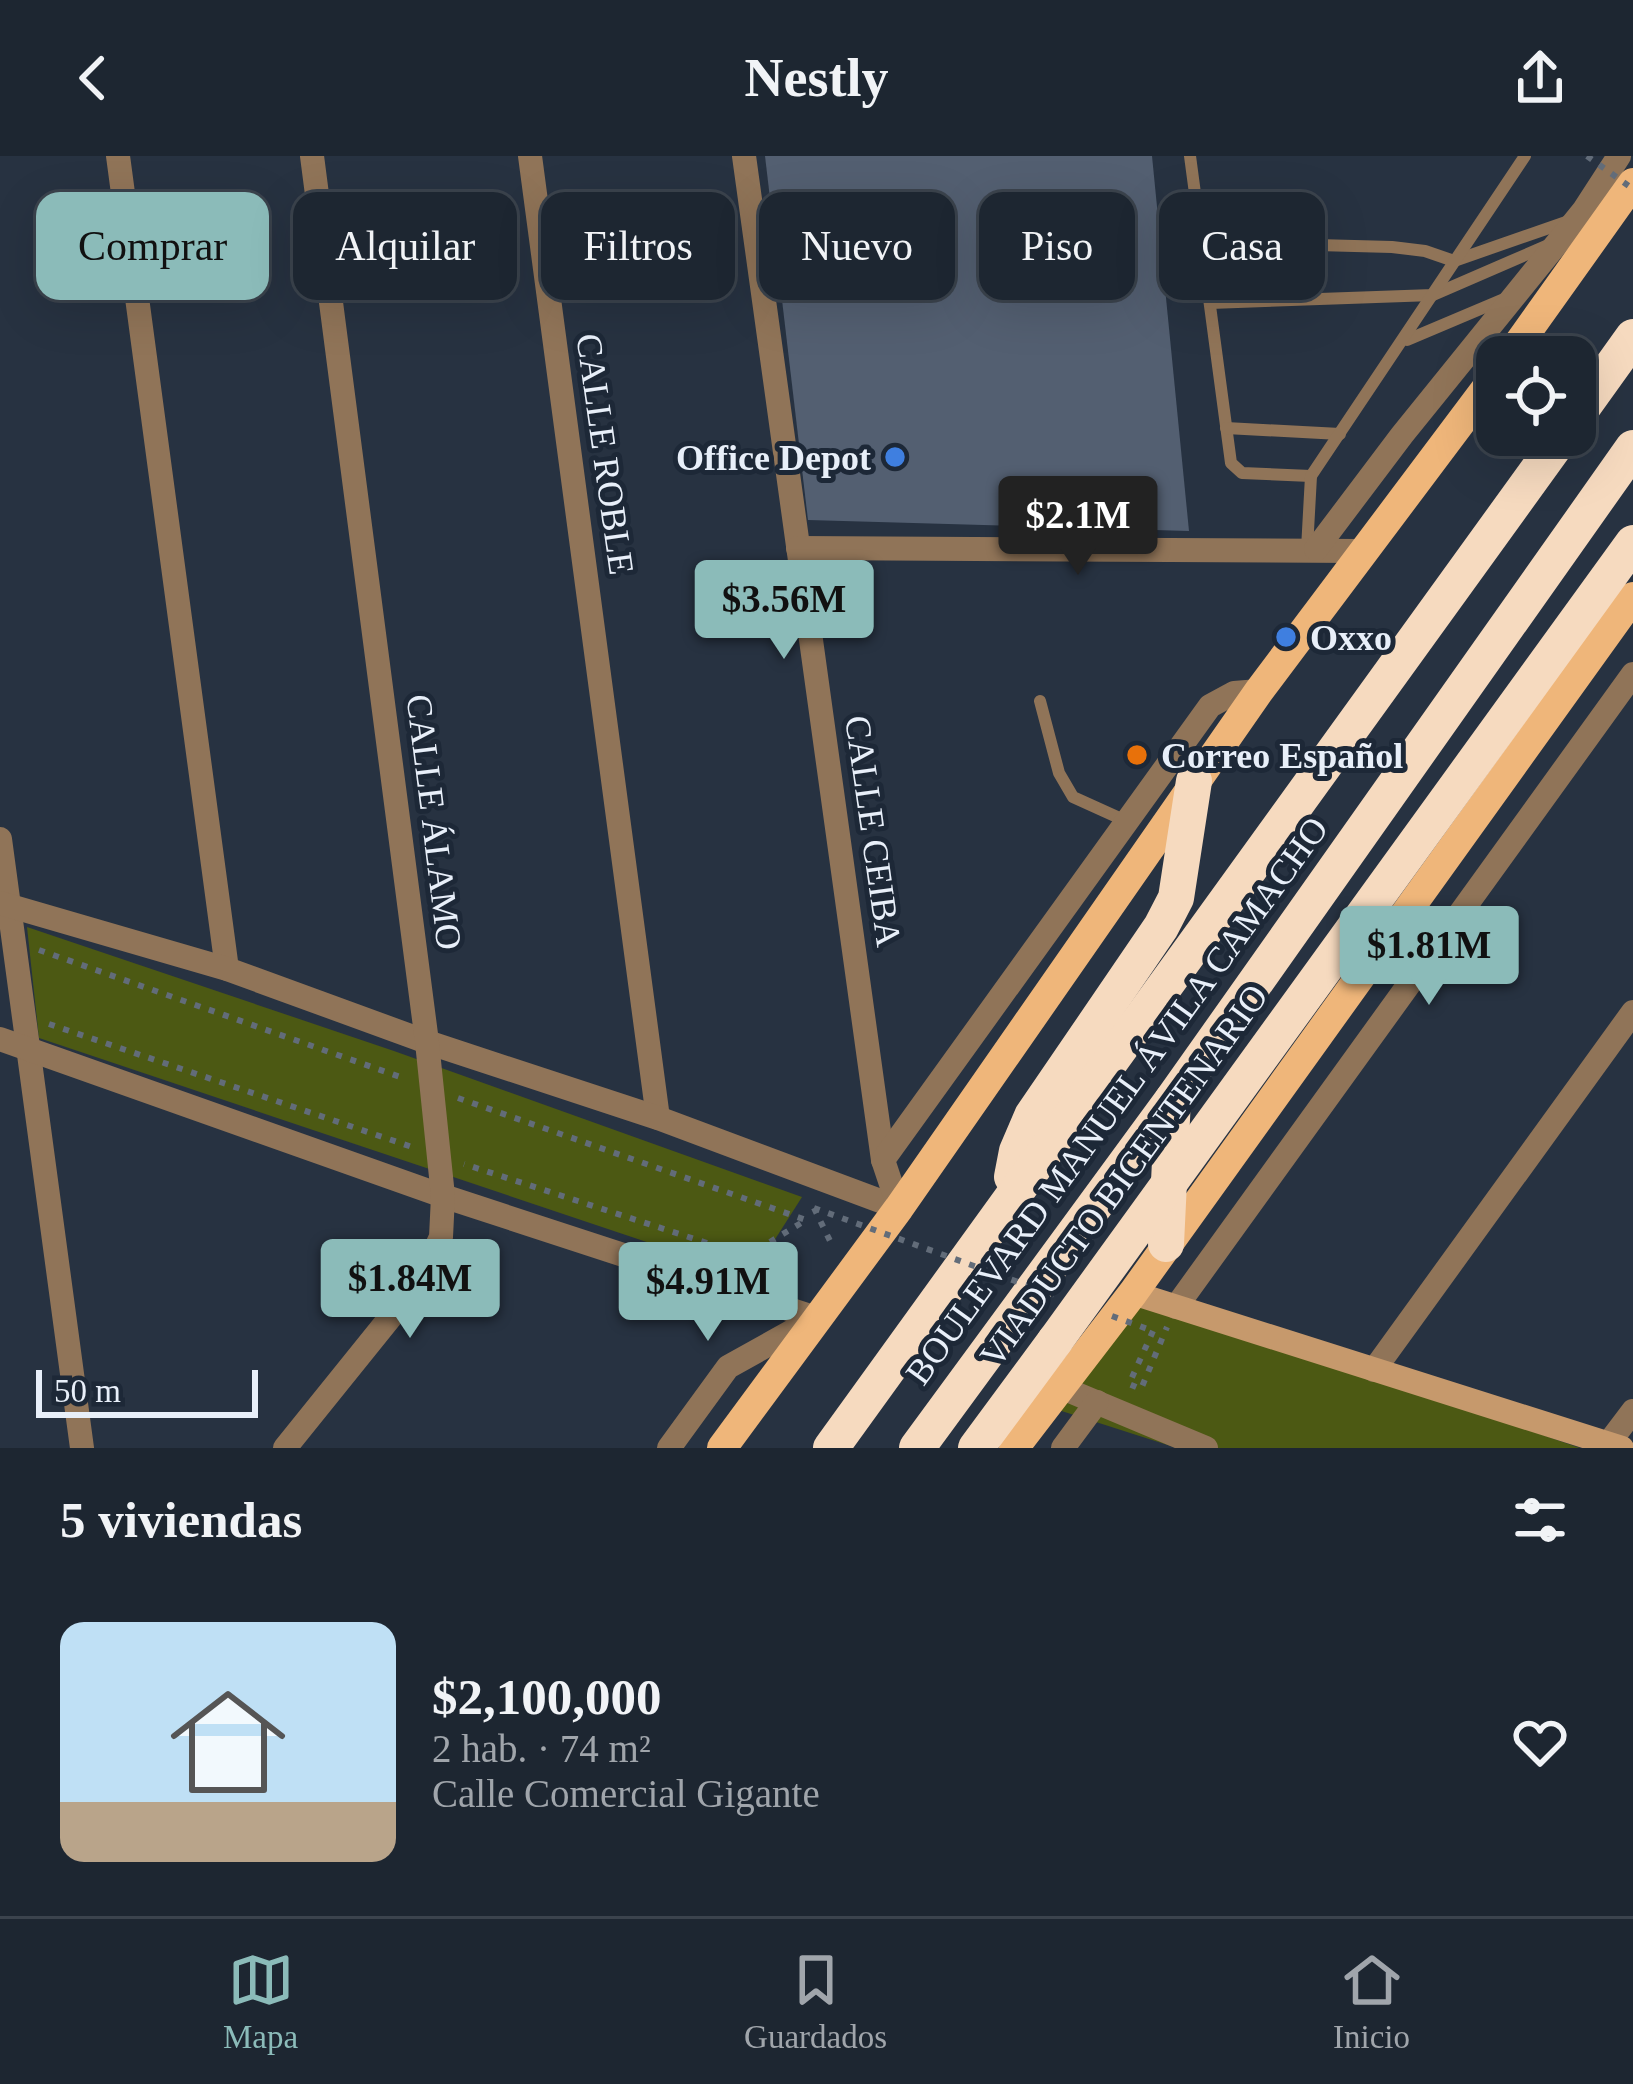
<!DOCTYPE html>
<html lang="es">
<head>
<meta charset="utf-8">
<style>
  body { margin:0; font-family:Georgia,serif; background:#2a323d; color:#f1f3f6; height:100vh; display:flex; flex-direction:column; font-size:45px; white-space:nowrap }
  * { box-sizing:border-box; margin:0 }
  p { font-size:39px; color:#a0a5ab }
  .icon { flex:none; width:66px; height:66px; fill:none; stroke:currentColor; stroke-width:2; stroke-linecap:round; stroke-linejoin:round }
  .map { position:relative; height:1292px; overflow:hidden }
  .details { display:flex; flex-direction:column; background:#1d2631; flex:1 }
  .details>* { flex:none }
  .guide { position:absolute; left:36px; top:36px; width:1563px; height:108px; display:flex; gap:24px }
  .fabs { position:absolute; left:1476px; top:180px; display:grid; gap:24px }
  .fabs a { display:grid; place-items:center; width:120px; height:120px; border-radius:24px; background:#1d2631; box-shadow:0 12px 48px #0002,0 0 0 3px #3b434d; font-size:60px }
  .scale { position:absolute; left:36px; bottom:30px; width:222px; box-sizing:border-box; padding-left:12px; border:6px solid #e8eff9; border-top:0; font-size:33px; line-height:42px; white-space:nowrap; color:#e8eff9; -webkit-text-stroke:9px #1d2837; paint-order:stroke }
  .price { position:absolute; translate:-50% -102px; padding:0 27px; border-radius:12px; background:#8bbbb9; color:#111; font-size:39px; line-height:78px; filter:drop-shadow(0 3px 6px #0008) }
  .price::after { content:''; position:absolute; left:50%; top:72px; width:36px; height:27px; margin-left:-18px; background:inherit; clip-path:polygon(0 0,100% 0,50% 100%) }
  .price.on { background:#222; color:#fff }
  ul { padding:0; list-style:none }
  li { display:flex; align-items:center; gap:36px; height:300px; padding:0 60px }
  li+li { border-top:3px solid #3b434d }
  li span { display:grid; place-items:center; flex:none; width:336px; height:240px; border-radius:24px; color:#555 }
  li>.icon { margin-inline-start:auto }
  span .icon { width:144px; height:144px; fill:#fffc; stroke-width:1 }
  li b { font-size:51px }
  h2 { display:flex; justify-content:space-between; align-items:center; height:144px; padding:0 60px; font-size:51px }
  .tag { padding:0 42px; border-radius:24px; background:#1d2631; box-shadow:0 12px 48px #0002,0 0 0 3px #3b434d; font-size:42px; line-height:108px }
  .tag.on { background:#8bbbb9; color:#111 }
  header { display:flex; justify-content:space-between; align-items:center; height:156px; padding:0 60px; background:#1d2631; font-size:54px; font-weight:700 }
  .dock { display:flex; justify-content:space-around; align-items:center; height:168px; border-top:3px solid #3b434d; background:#1d2631; font-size:33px; color:#a0a5ab }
  .dock a { display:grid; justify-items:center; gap:6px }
  .dock .on { color:#8bbbb9 }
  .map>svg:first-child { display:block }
  .green { fill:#4c5913 }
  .building { fill:#535f71 }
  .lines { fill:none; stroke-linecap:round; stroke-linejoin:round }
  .path { stroke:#626c79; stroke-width:6; stroke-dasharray:6 9; stroke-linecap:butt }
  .lane { stroke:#907458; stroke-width:12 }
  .street { stroke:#907458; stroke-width:24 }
  .secondary { stroke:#c6996c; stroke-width:24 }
  .primary { stroke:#efb67a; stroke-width:30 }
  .highway { stroke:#f6dabf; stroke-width:36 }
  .path-bridge { stroke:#626c79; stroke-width:6; stroke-dasharray:6 9; stroke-linecap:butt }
  .highway-bridge { stroke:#f6dabf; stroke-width:36 }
  .shop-dot { fill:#3f7fe0; stroke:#1d2837; stroke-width:4.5 }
  .food-dot { fill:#e8710a; stroke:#1d2837; stroke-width:4.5 }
  .labels { text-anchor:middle; stroke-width:10; stroke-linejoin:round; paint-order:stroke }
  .street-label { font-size:36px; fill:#e8eff9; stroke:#1d2837 }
  .poi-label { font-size:36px; font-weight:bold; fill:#e8eff9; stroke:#1d2837; text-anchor:start }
</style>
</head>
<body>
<header><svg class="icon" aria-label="back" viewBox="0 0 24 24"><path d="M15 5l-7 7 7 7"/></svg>Nestly<svg class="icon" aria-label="share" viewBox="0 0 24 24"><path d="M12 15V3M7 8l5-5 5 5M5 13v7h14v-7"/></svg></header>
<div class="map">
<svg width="1633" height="1292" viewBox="0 0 1633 1292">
  <rect width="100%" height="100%" fill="#273241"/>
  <!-- green -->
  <g class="green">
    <path d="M 27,771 L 394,895 L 802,1041 L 751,1121 L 39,882 Z"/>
    <path d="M 1133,1137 L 1580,1292 L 1177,1292 L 1046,1250 Z"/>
  </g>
  <!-- building -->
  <path class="building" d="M 765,0 L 1152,0 L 1189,375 L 808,364 Z"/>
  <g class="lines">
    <!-- path -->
    <g class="path">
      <path d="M 39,794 L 406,923"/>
      <path d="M 49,868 L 412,991"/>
      <path d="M 458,942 L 806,1064 L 747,1100 L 464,1008"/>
      <path d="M 814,1052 L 833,1091"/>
      <path d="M 1153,1175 L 1129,1228 L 1141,1233 L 1167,1171"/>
    </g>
    <!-- lane -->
    <g class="lane">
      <path d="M 1190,0 L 1231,307 L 1242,317 L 1311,320"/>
      <path d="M 1202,86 L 1392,91 L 1425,95 L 1454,105 L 1569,65"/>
      <path d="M 1210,147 L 1433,139 L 1546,90"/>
      <path d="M 1407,184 L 1504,143"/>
      <path d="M 1226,272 L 1340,278"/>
      <path d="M 1307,393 L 1311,320 L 1525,0"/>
      <path d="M 1040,545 L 1059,617 L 1073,641 L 1126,665"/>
    </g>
    <!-- street -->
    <g class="street">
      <path d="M 118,0 L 227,813"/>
      <path d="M 530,0 L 658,962"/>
      <path d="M 744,0 L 883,1004"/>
      <path d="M 798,392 L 1360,395"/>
      <path d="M 1316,393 L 1402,279 L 1584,54 L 1619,0"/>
      <path d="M 0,683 L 82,1292"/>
      <path d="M 0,747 L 227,813 L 427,886 L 658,962 L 899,1052"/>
      <path d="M 0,883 L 443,1040 L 816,1162"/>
      <path d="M 899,1052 L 883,1004 L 1210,550 L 1234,537 L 1259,535"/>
      <path d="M 1176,1151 L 1633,518"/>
      <path d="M 1374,1214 L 1633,856"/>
      <path d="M 1060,1231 L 1206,1292"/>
      <path d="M 1608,1288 L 1633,1255"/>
      <path d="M 285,1292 L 422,1122 L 441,1081 L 443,1040 L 427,886 L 312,0"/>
      <path d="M 669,1292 L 728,1211 L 814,1163"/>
      <path d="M 1063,1292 L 1097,1246"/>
    </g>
    <!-- secondary -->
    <path class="secondary" d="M 1133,1137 L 1622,1292"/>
    <!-- primary -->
    <g class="primary">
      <path d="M 1509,201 L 1633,27"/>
      <path d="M 722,1292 L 899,1052 L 1259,535 L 1497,218"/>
      <path d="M 1014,1292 L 1133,1137 L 1633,441"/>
    </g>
    <!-- highway -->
    <g class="highway">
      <path d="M 1575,262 L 1633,181"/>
      <path d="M 1012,1021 L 1017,995 L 1032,960 L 1161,771 L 1176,742 L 1194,625"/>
      <path d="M 1166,1088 L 1173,943"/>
      <path d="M 831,1292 L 1563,279"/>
      <path d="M 917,1292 L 1173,943 L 1633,292"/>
      <path d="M 976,1292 L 1055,1185"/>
    </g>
    <!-- path-bridge -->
    <g class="path-bridge">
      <path d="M 1587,0 L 1633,33"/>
      <path d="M 814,1052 L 1054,1139"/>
      <path d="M 1112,1160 L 1153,1175"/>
    </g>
    <!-- highway-bridge -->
    <path class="highway-bridge" d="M 1055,1185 L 1633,387"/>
  </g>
  <!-- markers -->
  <g class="shop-dot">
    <circle cx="895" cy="301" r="12"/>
    <circle cx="1286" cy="481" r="12"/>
  </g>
  <circle class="food-dot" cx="1137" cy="599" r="12"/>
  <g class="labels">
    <!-- street labels -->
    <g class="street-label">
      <text transform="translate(606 298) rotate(82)" y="13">CALLE ROBLE</text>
      <text transform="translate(435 666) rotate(83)" y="13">CALLE ÁLAMO</text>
      <text transform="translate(874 675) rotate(82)" y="13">CALLE CEIBA</text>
      <text transform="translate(1116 944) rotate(-54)" y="13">BOULEVARD MANUEL ÁVILA CAMACHO</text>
      <text transform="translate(1123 1019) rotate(-54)" y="13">VIADUCTO BICENTENARIO</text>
    </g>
    <!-- poi labels -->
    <g class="poi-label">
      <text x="871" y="314" text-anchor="end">Office Depot</text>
      <text x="1310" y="494">Oxxo</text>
      <text x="1161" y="612">Correo Español</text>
    </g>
  </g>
</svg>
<div class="fabs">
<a><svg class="icon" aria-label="locate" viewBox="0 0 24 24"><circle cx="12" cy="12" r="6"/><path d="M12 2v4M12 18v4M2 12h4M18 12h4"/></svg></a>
</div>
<div class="scale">50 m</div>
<b class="price on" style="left:1078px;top:422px">$2.1M</b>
<b class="price" style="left:784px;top:506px">$3.56M</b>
<b class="price" style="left:1429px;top:852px">$1.81M</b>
<b class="price" style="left:410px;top:1185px">$1.84M</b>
<b class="price" style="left:708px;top:1188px">$4.91M</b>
<div class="guide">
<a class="tag on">Comprar</a>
<a class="tag">Alquilar</a>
<a class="tag">Filtros</a>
<a class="tag">Nuevo</a>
<a class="tag">Piso</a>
<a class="tag">Casa</a>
</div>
</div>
<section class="details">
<h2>5 viviendas<svg class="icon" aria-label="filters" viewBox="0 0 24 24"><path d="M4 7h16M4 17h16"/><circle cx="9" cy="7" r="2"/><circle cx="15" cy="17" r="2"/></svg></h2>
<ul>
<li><span style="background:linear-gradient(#bfe0f5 75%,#b9a48a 0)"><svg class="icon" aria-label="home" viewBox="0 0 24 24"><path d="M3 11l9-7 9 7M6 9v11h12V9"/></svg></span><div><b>$2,100,000</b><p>2 hab. · 74 m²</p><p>Calle Comercial Gigante</p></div><svg class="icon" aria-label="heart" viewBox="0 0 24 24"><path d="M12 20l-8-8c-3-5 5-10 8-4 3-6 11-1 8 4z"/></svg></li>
</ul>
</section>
<nav class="dock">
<a class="on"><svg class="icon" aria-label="map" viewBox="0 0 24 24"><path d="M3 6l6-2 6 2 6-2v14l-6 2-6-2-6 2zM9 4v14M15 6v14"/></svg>Mapa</a>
<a><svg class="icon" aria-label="saved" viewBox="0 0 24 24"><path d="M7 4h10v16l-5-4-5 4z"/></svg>Guardados</a>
<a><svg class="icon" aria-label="home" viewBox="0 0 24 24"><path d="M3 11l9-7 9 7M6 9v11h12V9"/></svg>Inicio</a>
</nav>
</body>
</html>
